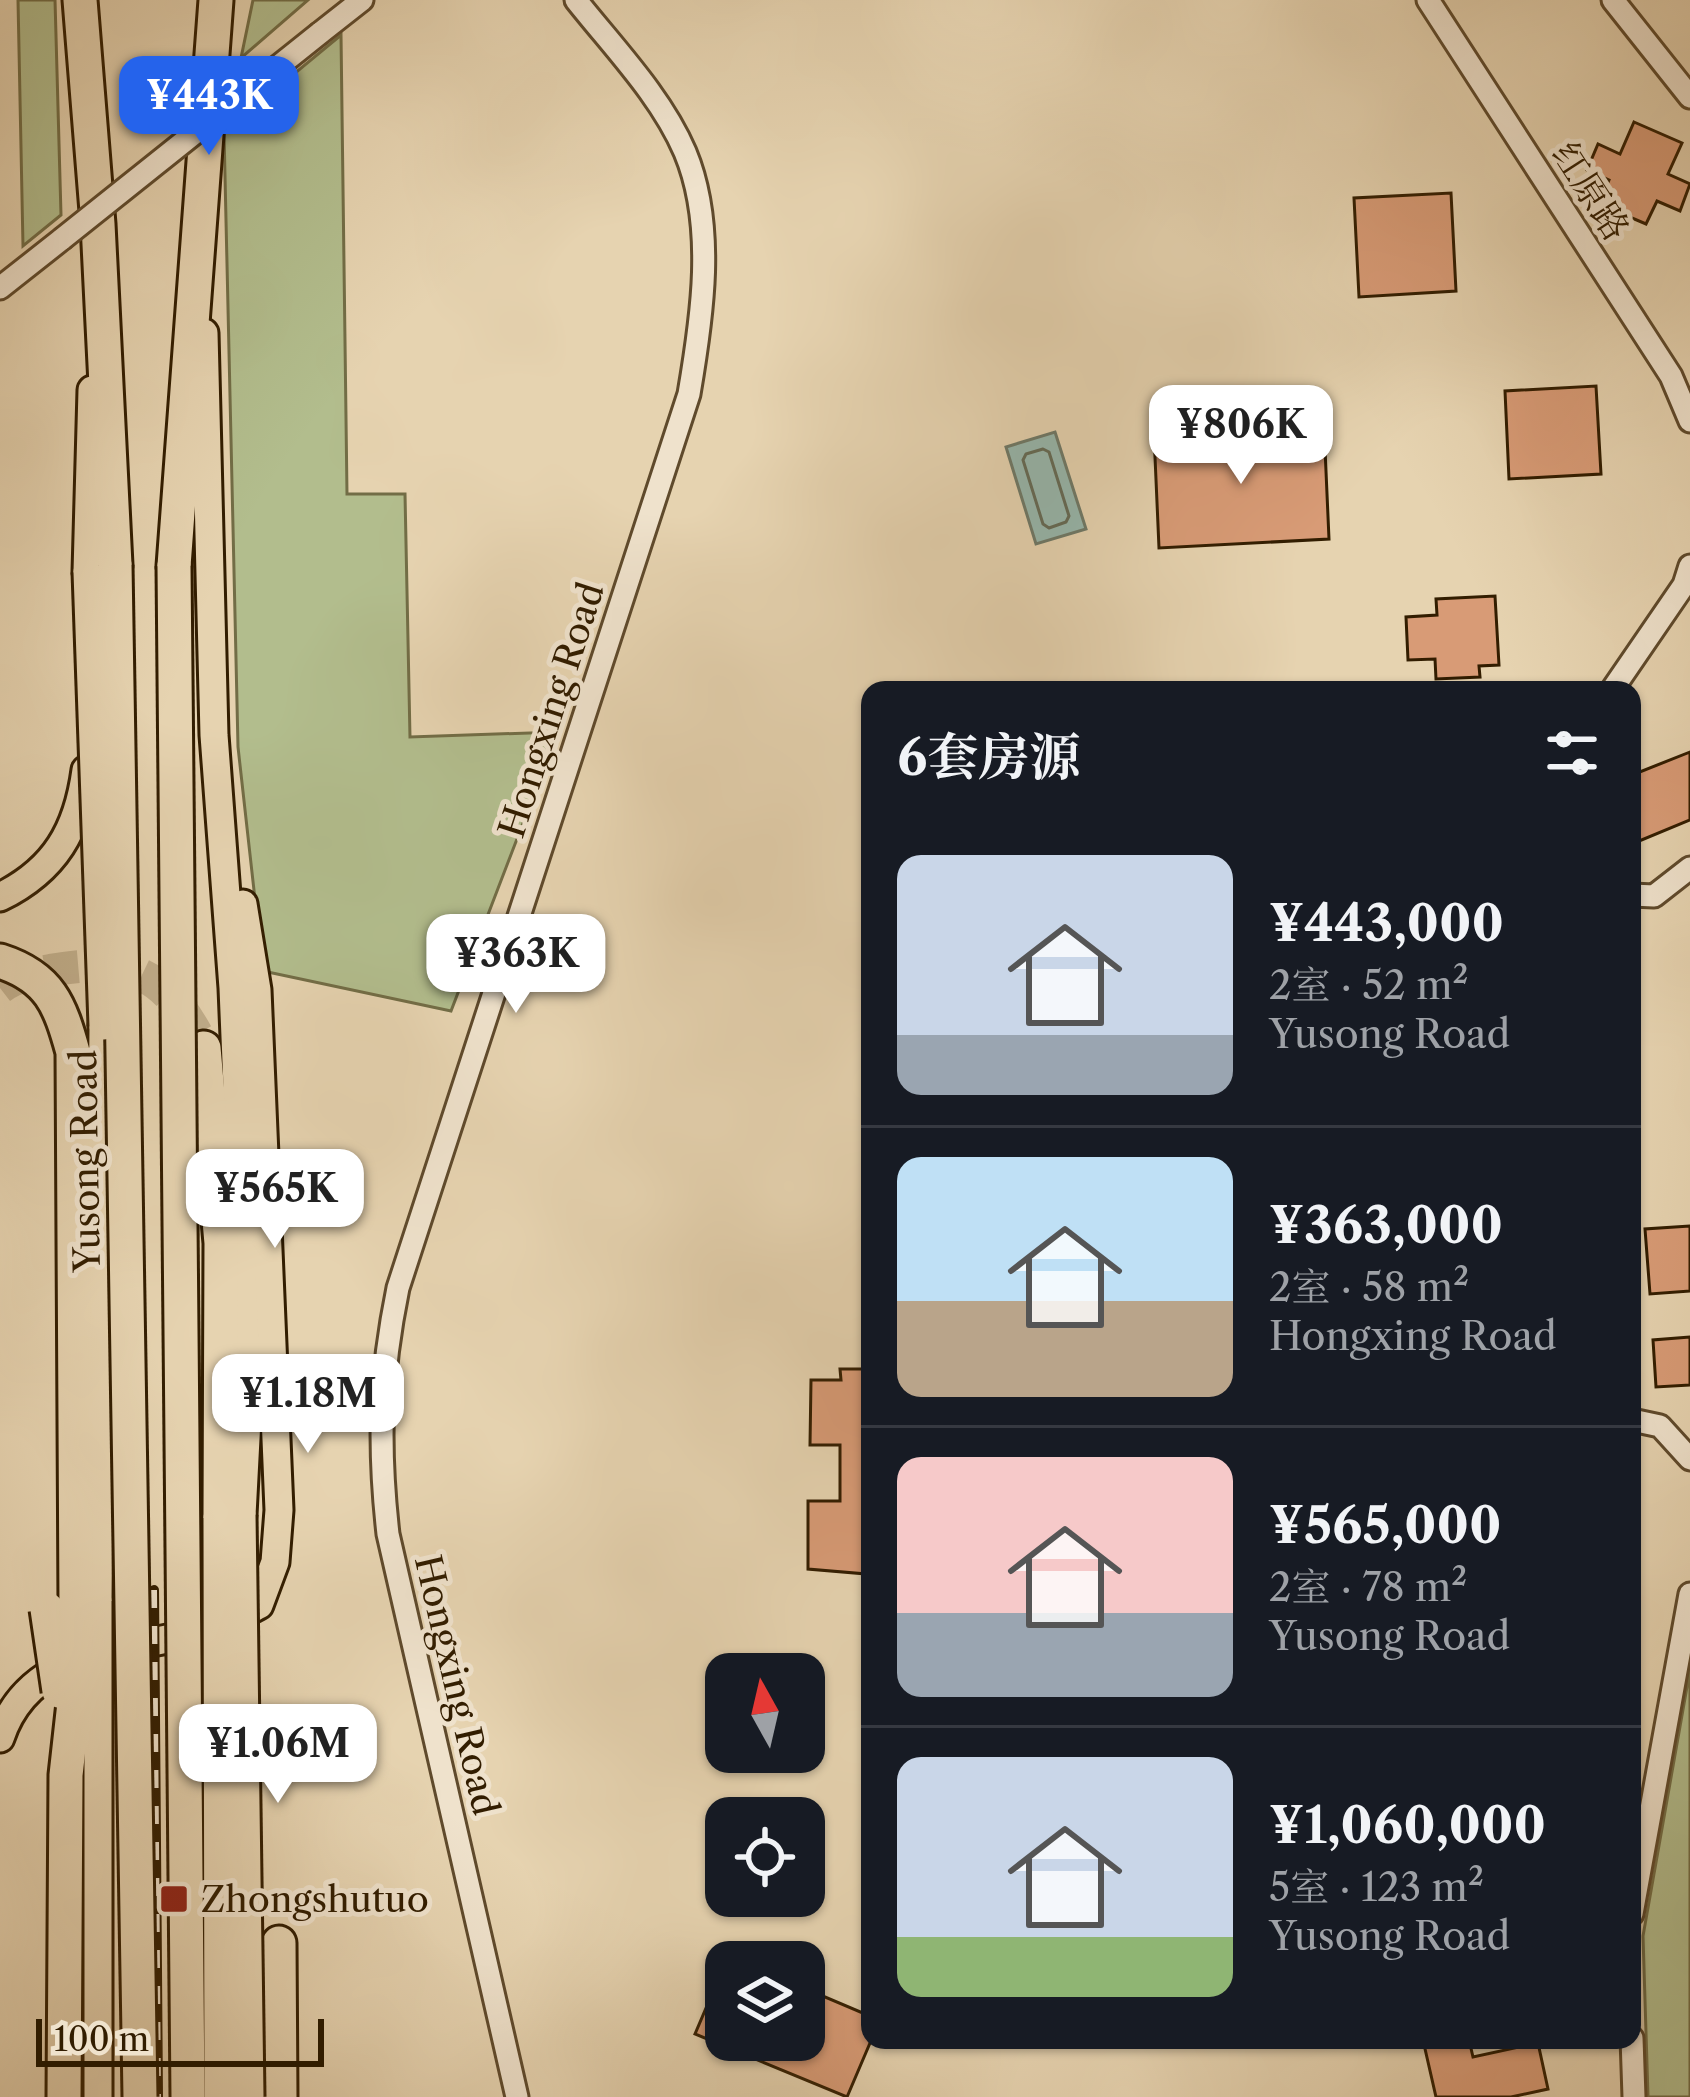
<!DOCTYPE html>
<html lang="zh">
<head>
<meta charset="utf-8">
<style>
  body { margin:0; font-family:"Libre Caslon Text","Noto Serif SC",serif; background:#20242c; color:#f1f3f6; height:100vh; display:flex; flex-direction:column; font-size:45px; white-space:nowrap }
  * { box-sizing:border-box; margin:0 }
  p { font-size:39px; color:#9ea1a6 }
  .icon { flex:none; width:66px; height:66px; fill:none; stroke:currentColor; stroke-width:2; stroke-linecap:round; stroke-linejoin:round }
  .map { position:relative; flex:1; overflow:hidden }
  .side { position:absolute; left:861px; top:681px; width:780px; height:1368px; display:flex; flex-direction:column; background:#171b24; border-radius:24px; box-shadow:0 3px 9px #0004 }
  .side>* { flex:none }
  .needle { width:78px; rotate:352deg }
  .tools { position:absolute; left:705px; top:1653px; display:grid; gap:24px }
  .tools a { display:grid; place-items:center; width:120px; height:120px; border-radius:24px; background:#171b24; box-shadow:0 3px 9px #0004; font-size:60px }
  .scale { position:absolute; left:36px; bottom:30px; width:288px; box-sizing:border-box; padding-left:12px; border:6px solid #321d00; border-top:0; font-size:33px; line-height:42px; white-space:nowrap; color:#321d00; -webkit-text-stroke:9px #efe2cc; paint-order:stroke }
  .price { position:absolute; translate:-50% -102px; padding:0 27px; border-radius:24px; background:#fff; color:#222; font-size:39px; line-height:78px; filter:drop-shadow(0 3px 6px #0008) }
  .price::after { content:''; position:absolute; left:50%; top:72px; width:36px; height:27px; margin-left:-18px; background:inherit; clip-path:polygon(0 0,100% 0,50% 100%) }
  .price.current { background:#2563eb; color:#fff }
  ul { padding:0; list-style:none }
  li { display:flex; align-items:center; gap:36px; height:300px; padding:0 36px }
  li+li { border-top:3px solid #363941 }
  li span { display:grid; place-items:center; flex:none; width:336px; height:240px; border-radius:24px; color:#555 }
  li>.icon { margin-inline-start:auto }
  span .icon { width:144px; height:144px; fill:#fffc; stroke-width:1 }
  li b { font-size:51px }
  h2 { display:flex; justify-content:space-between; align-items:center; height:144px; padding:0 36px; font-size:51px }
  .map>svg:first-child { display:block }
  .green { fill:#b2bd8d; stroke:#726d46; stroke-width:3 }
  .water { fill:#96b7ad; stroke:#6e7968; stroke-width:3 }
  .lines { fill:none; stroke-linecap:round; stroke-linejoin:round }
  .shore { stroke:#646a56; stroke-width:3 }
  .building { fill:#d89b76; stroke:#321d00; stroke-width:3 }
  .highway-tunnel { stroke:#c2af8d; stroke-width:33; stroke-dasharray:33 16; stroke-linecap:butt }
  .minor-casing { stroke:#5f4a2c; stroke-width:27 }
  .major-casing { stroke:#321d00; stroke-width:33 }
  .highway-casing { stroke:#321d00; stroke-width:39 }
  .minor { stroke:#efe2cc; stroke-width:21 }
  .major { stroke:#e6d3b0; stroke-width:27 }
  .highway { stroke:#e6d3b0; stroke-width:33 }
  .rail-casing { stroke:#321d00; stroke-width:10 }
  .rail { stroke:#efe2cc; stroke-width:6; stroke-dasharray:18; stroke-linecap:butt }
  .minor-bridge-casing { stroke:#5f4a2c; stroke-width:27; stroke-linecap:butt }
  .major-bridge-casing { stroke:#321d00; stroke-width:33; stroke-linecap:butt }
  .highway-bridge-casing { stroke:#321d00; stroke-width:39; stroke-linecap:butt }
  .minor-bridge { stroke:#efe2cc; stroke-width:21 }
  .major-bridge { stroke:#e6d3b0; stroke-width:27 }
  .highway-bridge { stroke:#e6d3b0; stroke-width:33 }
  .poi-dot { fill:#8f2418; stroke:#efe2cc; stroke-width:4.5 }
  .labels { text-anchor:middle; stroke-width:10; stroke-linejoin:round; paint-order:stroke }
  .street-label { font-size:36px; fill:#321d00; stroke:#efe2cc }
  .poi-label { font-size:36px; fill:#321d00; stroke:#efe2cc; text-anchor:start }
</style>
</head>
<body>
<div class="map">
<svg width="1690" height="2097" viewBox="0 0 1690 2097">
  <rect width="100%" height="100%" fill="#e6d3b0"/>
  <filter id="stains"><feTurbulence type="fractalNoise" baseFrequency=".00167" numOctaves="4"/><feColorMatrix values="0 0 0 0 .2 0 0 0 0 .09 0 0 0 0 .02 0 0 0 .5 -.17"/></filter>
  <radialGradient id="worn" r=".72"><stop offset=".6" stop-color="#630" stop-opacity="0"/><stop offset="1" stop-color="#630" stop-opacity=".3"/></radialGradient>
  <!-- green -->
  <g class="green">
    <path d="M 18,0 L 55,0 L 61,215 L 23,246 Z"/>
    <path d="M 253,0 L 308,0 L 241,58 Z"/>
    <path d="M 341,35 L 347,494 L 405,494 L 410,737 L 558,732 L 451,1011 L 263,971 L 238,747 L 224,132 Z"/>
    <path d="M 1690,1670 L 1690,2097 L 1648,2097 L 1643,1936 Z"/>
  </g>
  <!-- water -->
  <path class="water" d="M 1055,432 L 1086,529 L 1036,544 L 1006,447 Z"/>
  <g class="lines">
    <!-- shore -->
    <path class="shore" d="M 1043,449 L 1049,452 L 1069,516 L 1066,522 L 1049,528 L 1043,524 L 1023,460 L 1026,454 Z"/>
  </g>
  <!-- building -->
  <g class="building">
    <path d="M 1634,122 L 1682,143 L 1668,174 L 1690,184 L 1680,211 L 1657,201 L 1646,224 L 1599,204 L 1609,180 L 1587,170 L 1598,144 L 1620,154 Z"/>
    <path d="M 1451,193 L 1456,291 L 1359,297 L 1354,198 Z"/>
    <path d="M 1596,386 L 1601,474 L 1509,479 L 1505,391 Z"/>
    <path d="M 1324,426 L 1329,539 L 1159,548 L 1154,434 Z"/>
    <path d="M 1495,596 L 1499,665 L 1479,666 L 1480,677 L 1436,679 L 1435,659 L 1408,660 L 1406,617 L 1437,615 L 1436,599 Z"/>
    <path d="M 1690,752 L 1690,820 L 1632,844 L 1632,775 Z"/>
    <path d="M 1690,1226 L 1690,1291 L 1650,1294 L 1645,1229 Z"/>
    <path d="M 1690,1337 L 1690,1385 L 1656,1387 L 1653,1340 Z"/>
    <path d="M 840,1369 L 867,1369 L 867,1574 L 808,1569 L 808,1501 L 840,1501 L 840,1445 L 810,1445 L 811,1380 L 841,1380 Z"/>
    <path d="M 726,1961 L 726,2040 L 804,2040 L 804,1988 L 870,2016 L 870,2043 L 847,2097 L 695,2034 Z"/>
    <path d="M 1423,2040 L 1469,2040 L 1473,2057 L 1538,2043 L 1548,2089 L 1511,2097 L 1436,2097 Z"/>
  </g>
  <g class="lines">
    <!-- highway-tunnel -->
    <path class="highway-tunnel" d="M 0,988 C 17,975 33,974 53,970 C 135,956 168,977 204,1048"/>
    <!-- minor casing -->
    <g class="minor-casing">
      <g id="minor">
        <path d="M 1428,0 L 1671,376 L 1690,421"/>
        <path d="M 1613,0 L 1690,97"/>
        <path d="M 320,33 L 362,0"/>
        <path d="M 0,288 L 62,239"/>
        <path d="M 1612,690 L 1684,585 L 1690,566"/>
        <path d="M 1632,895 L 1654,896 L 1690,868"/>
        <path d="M 1632,1420 L 1660,1426 L 1690,1459"/>
        <path d="M 1632,1914 L 1690,1594"/>
        <path d="M 1632,2038 L 1634,2097"/>
        <path d="M 517,2097 L 388,1534 C 378,1445 380,1376 398,1288 L 689,394 C 702,318 716,226 685,152 C 661,96 614,48 576,0"/>
      </g>
    </g>
    <!-- major casing -->
    <g class="major-casing">
      <g id="major">
        <path d="M 204,333 L 214,735 L 233,988 L 244,1256 L 247,1419 L 242,1515"/>
        <path d="M 87,572 L 92,390"/>
        <path d="M 0,897 C 55,870 78,830 86,770"/>
        <path d="M 98,1601 L 103,1026"/>
        <path d="M 0,1738 C 30,1646 132,1652 209,1629 C 226,1624 243,1613 259,1605 L 275,1562 L 279,1510 L 257,990 L 243,904"/>
      </g>
    </g>
    <!-- highway casing -->
    <g class="highway-casing">
      <g id="highway">
        <path d="M 80,0 L 98,224 L 115,565"/>
        <path d="M 174,566 L 216,0"/>
        <path d="M 0,961 C 50,977 60,1005 73,1052 L 76,1605"/>
        <path d="M 204,1048 L 221,1243 L 220,1518"/>
        <path d="M 279,1943 L 280,2097"/>
        <path d="M 75,2028 L 85,2097"/>
      </g>
    </g>
    <!-- minor -->
    <use href="#minor" class="minor"/>
    <!-- major -->
    <use href="#major" class="major"/>
    <!-- highway -->
    <use href="#highway" class="highway"/>
    <!-- rail casing -->
    <g class="rail-casing">
      <path id="rail" d="M 154,1590 L 158,2097"/>
    </g>
    <!-- rail -->
    <use href="#rail" class="rail"/>
    <!-- minor-bridge casing -->
    <g class="minor-bridge-casing">
      <path id="minor-bridge" d="M 62,239 L 320,33"/>
    </g>
    <!-- major-bridge casing -->
    <g class="major-bridge-casing">
      <g id="major-bridge">
        <path d="M 87,572 L 103,1026"/>
        <path d="M 242,1515 L 250,2097"/>
        <path d="M 98,2097 L 98,1601"/>
      </g>
    </g>
    <!-- highway-bridge casing -->
    <g class="highway-bridge-casing">
      <g id="highway-bridge">
        <path d="M 115,565 L 140,2097"/>
        <path d="M 174,566 L 188,2097"/>
        <path d="M 220,1518 L 221,2097"/>
        <path d="M 47,1609 L 59,1691"/>
        <path d="M 64,2097 L 66,1775 L 75,1694 L 76,1605"/>
      </g>
    </g>
    <!-- minor-bridge -->
    <use href="#minor-bridge" class="minor-bridge"/>
    <!-- major-bridge -->
    <use href="#major-bridge" class="major-bridge"/>
    <!-- highway-bridge -->
    <use href="#highway-bridge" class="highway-bridge"/>
  </g>
  <!-- markers -->
  <rect class="poi-dot" x="159" y="1884" width="30" height="30" rx="6"/>
  <g class="labels">
    <!-- street labels -->
    <g class="street-label">
      <text transform="translate(1591 191) rotate(57)" y="13">红原路</text>
      <text transform="translate(551 710) rotate(-72)" y="13">Hongxing Road</text>
      <text transform="translate(85 1161) rotate(-91)" y="13">Yusong Road</text>
      <text transform="translate(457 1685) rotate(77)" y="13">Hongxing Road</text>
    </g>
    <!-- poi labels -->
    <g class="poi-label">
      <text x="201" y="1912">Zhongshutuo</text>
    </g>
  </g>
  <rect width="100%" height="100%" filter="url(#stains)"/>
  <rect width="100%" height="100%" fill="url(#worn)"/>
</svg>
<div class="tools">
<a><svg class="needle" viewBox="-14 -14 28 28"><path d="M0-13l5 13h-10z" fill="#e53935"/><path d="M0 13l5-13h-10z" fill="#9ea1a6"/></svg></a>
<a><svg class="icon" aria-label="locate" viewBox="0 0 24 24"><circle cx="12" cy="12" r="6"/><path d="M12 2v4M12 18v4M2 12h4M18 12h4"/></svg></a>
<a><svg class="icon" aria-label="layers" viewBox="0 0 24 24"><path d="M12 4l9 5-9 5-9-5zM3 14l9 5 9-5"/></svg></a>
</div>
<div class="scale">100 m</div>
<b class="price current" style="left:209px;top:158px">¥443K</b>
<b class="price" style="left:1241px;top:487px">¥806K</b>
<b class="price" style="left:516px;top:1016px">¥363K</b>
<b class="price" style="left:275px;top:1251px">¥565K</b>
<b class="price" style="left:308px;top:1456px">¥1.18M</b>
<b class="price" style="left:278px;top:1806px">¥1.06M</b>
<section class="side">
<h2>6套房源<svg class="icon" aria-label="filters" viewBox="0 0 24 24"><path d="M4 7h16M4 17h16"/><circle cx="9" cy="7" r="2"/><circle cx="15" cy="17" r="2"/></svg></h2>
<ul>
<li><span style="background:linear-gradient(#c9d6e8 75%,#9aa5b1 0)"><svg class="icon" aria-label="home" viewBox="0 0 24 24"><path d="M3 11l9-7 9 7M6 9v11h12V9"/></svg></span><div><b>¥443,000</b><p>2室 · 52 m²</p><p>Yusong Road</p></div></li>
<li><span style="background:linear-gradient(#bfe0f5 60%,#b9a48a 0)"><svg class="icon" aria-label="home" viewBox="0 0 24 24"><path d="M3 11l9-7 9 7M6 9v11h12V9"/></svg></span><div><b>¥363,000</b><p>2室 · 58 m²</p><p>Hongxing Road</p></div></li>
<li><span style="background:linear-gradient(#f6c9c9 65%,#9aa5b1 0)"><svg class="icon" aria-label="home" viewBox="0 0 24 24"><path d="M3 11l9-7 9 7M6 9v11h12V9"/></svg></span><div><b>¥565,000</b><p>2室 · 78 m²</p><p>Yusong Road</p></div></li>
<li><span style="background:linear-gradient(#c9d6e8 75%,#8fb573 0)"><svg class="icon" aria-label="home" viewBox="0 0 24 24"><path d="M3 11l9-7 9 7M6 9v11h12V9"/></svg></span><div><b>¥1,060,000</b><p>5室 · 123 m²</p><p>Yusong Road</p></div></li>
</ul>
</section>
</div>
</body>
</html>
